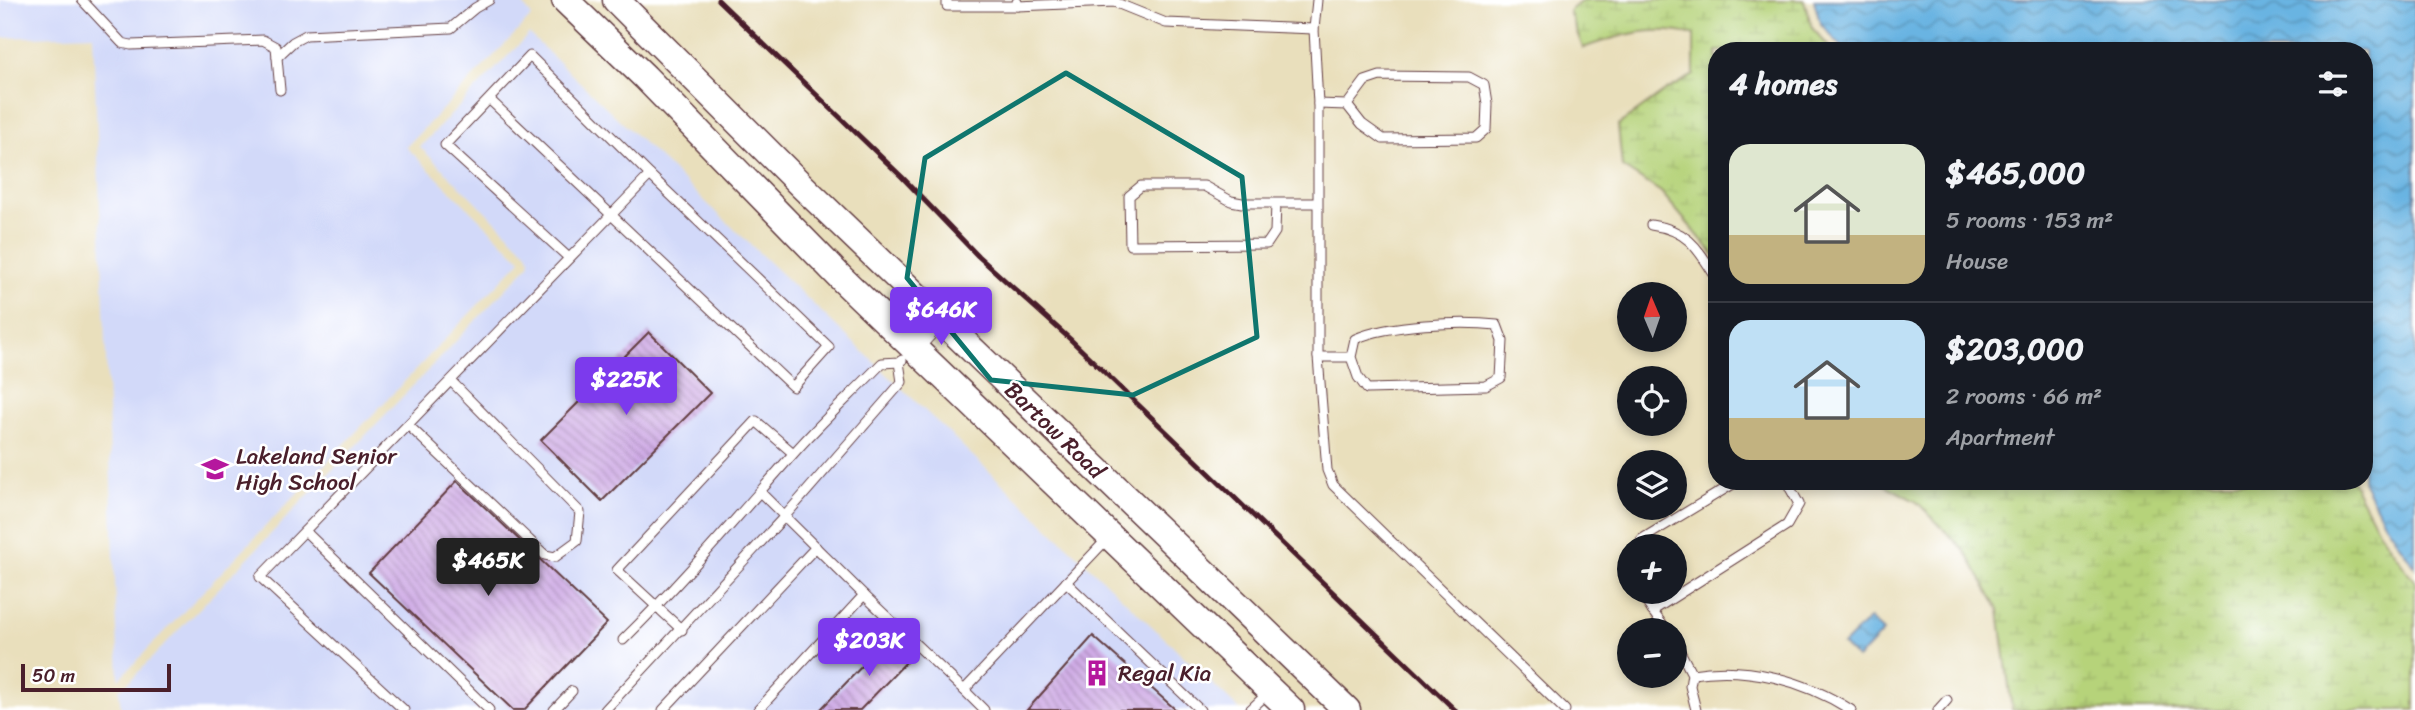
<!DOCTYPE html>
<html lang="en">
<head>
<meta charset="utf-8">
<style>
  body { margin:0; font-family:Sriracha,sans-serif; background:#242831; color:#f1f3f6; height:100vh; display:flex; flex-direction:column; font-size:26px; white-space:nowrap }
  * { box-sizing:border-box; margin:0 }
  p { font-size:23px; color:#9ea1a6 }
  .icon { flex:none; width:38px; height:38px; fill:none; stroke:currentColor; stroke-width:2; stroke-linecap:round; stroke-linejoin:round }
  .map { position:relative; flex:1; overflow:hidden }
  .side { position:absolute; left:1708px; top:42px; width:665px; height:448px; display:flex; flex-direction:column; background:#171b24; border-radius:28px; box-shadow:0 4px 10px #0003 }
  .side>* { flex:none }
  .needle { width:46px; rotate:358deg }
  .tools { position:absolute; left:1617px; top:282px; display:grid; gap:14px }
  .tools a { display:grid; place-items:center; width:70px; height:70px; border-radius:50%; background:#171b24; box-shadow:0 4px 10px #0003; font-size:35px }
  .scale { position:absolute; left:21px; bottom:18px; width:150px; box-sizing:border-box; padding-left:7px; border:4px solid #4a1f2b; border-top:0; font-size:19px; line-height:24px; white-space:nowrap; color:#4a1f2b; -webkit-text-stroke:5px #fff; paint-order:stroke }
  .price { position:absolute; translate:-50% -60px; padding:0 16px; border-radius:7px; background:#7c3aed; color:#fff; font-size:23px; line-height:46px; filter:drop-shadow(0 2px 4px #0008) }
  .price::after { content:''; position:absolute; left:50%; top:42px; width:21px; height:16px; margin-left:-10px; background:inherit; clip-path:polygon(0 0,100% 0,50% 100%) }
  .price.on { background:#222; color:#fff }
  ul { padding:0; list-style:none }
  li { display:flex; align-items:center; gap:21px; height:175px; padding:0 21px }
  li+li { border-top:2px solid #363941 }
  li span { display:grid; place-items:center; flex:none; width:196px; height:140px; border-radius:21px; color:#555 }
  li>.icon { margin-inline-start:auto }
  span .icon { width:84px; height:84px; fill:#fffc; stroke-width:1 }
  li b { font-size:30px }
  h2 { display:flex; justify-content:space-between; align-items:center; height:84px; padding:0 21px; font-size:30px }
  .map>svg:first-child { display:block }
  .built { fill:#d2d9f9 }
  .wetland { fill:url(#wetland-marsh); stroke:#807952; stroke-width:2 }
  .water { fill:url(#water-waves); stroke:#5a6a86; stroke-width:2 }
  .building { fill:url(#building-back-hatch) }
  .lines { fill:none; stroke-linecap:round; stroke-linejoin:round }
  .lane-casing { stroke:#623c41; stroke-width:11 }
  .street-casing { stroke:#623c41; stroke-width:20 }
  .primary-casing { stroke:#623c41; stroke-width:29 }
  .lane { stroke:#fff; stroke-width:9 }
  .street { stroke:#fff; stroke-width:18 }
  .primary { stroke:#fff; stroke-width:26 }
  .rail { stroke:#4a1f2b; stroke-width:5 }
  .marked { fill:none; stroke:#0f766e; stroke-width:5; stroke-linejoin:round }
  .labels { text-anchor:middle; stroke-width:5; stroke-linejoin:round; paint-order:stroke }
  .street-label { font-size:23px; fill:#4a1f2b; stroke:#fff }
  .poi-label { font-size:23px; fill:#4a1f2b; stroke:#fff; text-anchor:start }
</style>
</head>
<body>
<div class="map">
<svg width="2415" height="710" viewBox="0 0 2415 710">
  <defs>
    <pattern id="wetland-marsh" width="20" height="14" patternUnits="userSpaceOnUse" patternTransform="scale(1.75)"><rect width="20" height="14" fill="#b6d37a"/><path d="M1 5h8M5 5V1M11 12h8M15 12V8" fill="none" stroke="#9eb56a"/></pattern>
    <pattern id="water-waves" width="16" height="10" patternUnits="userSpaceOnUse" patternTransform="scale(1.75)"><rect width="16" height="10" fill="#69b4e2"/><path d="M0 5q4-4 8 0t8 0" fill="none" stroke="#5892b7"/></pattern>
    <pattern id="building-back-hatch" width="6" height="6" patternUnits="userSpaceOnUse" patternTransform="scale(1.75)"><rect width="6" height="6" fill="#cfabe6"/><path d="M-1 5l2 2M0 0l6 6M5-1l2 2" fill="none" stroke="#aa8bbb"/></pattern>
  </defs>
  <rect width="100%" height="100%" fill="#fff"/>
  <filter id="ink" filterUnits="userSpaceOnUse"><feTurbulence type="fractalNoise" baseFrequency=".0143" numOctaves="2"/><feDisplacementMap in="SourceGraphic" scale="14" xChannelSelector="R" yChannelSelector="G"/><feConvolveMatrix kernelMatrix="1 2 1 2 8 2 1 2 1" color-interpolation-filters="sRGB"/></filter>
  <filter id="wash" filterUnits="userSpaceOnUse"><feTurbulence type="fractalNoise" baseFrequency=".00686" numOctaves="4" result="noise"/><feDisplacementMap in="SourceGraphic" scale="28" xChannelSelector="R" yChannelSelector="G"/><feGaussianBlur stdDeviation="1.57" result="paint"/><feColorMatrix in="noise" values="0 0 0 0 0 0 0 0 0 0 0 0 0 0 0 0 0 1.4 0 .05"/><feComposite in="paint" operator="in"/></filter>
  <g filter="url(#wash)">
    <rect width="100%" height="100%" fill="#e9dfbc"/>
    <!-- built -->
    <g class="built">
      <path d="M 0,0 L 519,0 L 532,16 L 406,147 L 521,260 L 119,679 L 93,35 L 0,38 Z"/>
      <path d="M 529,34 L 1240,710 L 121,710 L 119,689 L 125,686 L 529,265 L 530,258 L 527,252 L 420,147 Z"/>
    </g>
    <!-- wetland -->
    <g class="wetland">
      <path d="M 1583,0 L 1804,0 L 1812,28 L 1833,51 L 1717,51 L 1717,258 L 1661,192 L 1622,167 L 1618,125 L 1665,91 L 1694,75 L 1694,35 C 1653,25 1622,34 1583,48 L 1569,11 Z"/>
      <path d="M 1878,481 L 2352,481 L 2376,527 L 2415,582 L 2415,710 L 2012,710 L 1999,610 L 1965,551 L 1917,502 Z"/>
    </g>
    <!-- water -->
    <g class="water">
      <path d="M 1814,0 L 2415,0 L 2415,567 L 2384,522 L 2363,481 L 2364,51 L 1845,51 L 1820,23 Z"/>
      <path d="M 1870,618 L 1883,632 L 1857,659 L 1843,645 Z"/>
    </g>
    <g id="blocks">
      <!-- building -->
      <g class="building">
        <path d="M 649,332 L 710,393 L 602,501 L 541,440 Z"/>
        <path d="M 457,481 L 607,623 L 524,710 L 513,710 L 369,573 Z"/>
        <path d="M 1093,636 L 1176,710 L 1027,710 Z"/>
        <path d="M 890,637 L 911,657 L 860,710 L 820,710 Z"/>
      </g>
    </g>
  </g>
  <g filter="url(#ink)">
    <use href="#blocks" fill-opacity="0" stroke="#623c41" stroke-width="2"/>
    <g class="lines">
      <!-- lane casing -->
      <g class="lane-casing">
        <g id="lane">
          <path d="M 82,0 L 122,43 L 131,45 L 263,40 L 276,47 L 280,90"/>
          <path d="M 947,0 L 947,6 L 1017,6 L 1017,2"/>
          <path d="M 1317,0 L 1314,29 L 1318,104 L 1318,357 L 1327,470 L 1333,485 L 1565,710"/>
          <path d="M 1017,6 L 1114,2 L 1166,23 L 1314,29"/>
          <path d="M 277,57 L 293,42 L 306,35 L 451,28 L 475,8 L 489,0"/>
          <path d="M 489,99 L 530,56 L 650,175 L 829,347 L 793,387 L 489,99 L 445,145 L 569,258"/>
          <path d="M 1318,104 L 1347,105 L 1365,81 L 1380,76 L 1469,77 L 1484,85 L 1487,104 L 1486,129 L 1476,138 L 1383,139 L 1362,124 L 1347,105"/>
          <path d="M 1276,203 L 1275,232 L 1267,244 L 1130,245 L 1129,196 L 1141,186 L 1204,186 L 1231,201 L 1242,203 L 1316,203"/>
          <path d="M 1651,225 C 1689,230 1698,249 1717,279"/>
          <path d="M 1318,357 L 1351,357 L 1355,339 C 1388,324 1461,321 1497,325 L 1503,341 L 1501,378 L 1486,386 L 1367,389 L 1358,377 L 1351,357"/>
          <path d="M 408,425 L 545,555 L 555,557 L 577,541 L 580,512 L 451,381"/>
          <path d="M 305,531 L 489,710"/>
          <path d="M 1638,546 L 1642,539 L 1738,481"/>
          <path d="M 1066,582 L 1200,710"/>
          <path d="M 1639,592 L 1666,630"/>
          <path d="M 864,595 L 964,690 L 1109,537"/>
          <path d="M 1652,611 L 1787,525 L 1799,504 L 1786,481"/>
          <path d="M 682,630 L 617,570 L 756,421 L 793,453"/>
          <path d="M 623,640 C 683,581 737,517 793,454 C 821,422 853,393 882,363 L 899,362 L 902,360"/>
          <path d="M 1675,642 L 1692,674 L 1690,686 L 1696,710"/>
          <path d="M 1692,674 C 1747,665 1804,680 1851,710"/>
          <path d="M 964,690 L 984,710"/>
          <path d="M 404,710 L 260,577 L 650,175"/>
          <path d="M 554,710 L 572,691"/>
          <path d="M 605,710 L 785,516 L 902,382 L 899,362"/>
          <path d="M 663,710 L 816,547"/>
          <path d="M 758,710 L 864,595 L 761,493"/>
          <path d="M 1250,710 L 1269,692"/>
          <path d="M 1938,710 L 1947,700"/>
        </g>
      </g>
      <!-- street casing -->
      <g class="street-casing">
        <path id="street" d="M 913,348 L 940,319"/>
      </g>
      <!-- primary casing -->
      <g class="primary-casing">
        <g id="primary">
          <path d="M 565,0 L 645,77 L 843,280 L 1291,710"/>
          <path d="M 616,0 L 801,185 L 1347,710"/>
        </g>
      </g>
      <!-- lane -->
      <use href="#lane" class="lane"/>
      <!-- street -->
      <use href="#street" class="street"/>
      <!-- primary -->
      <use href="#primary" class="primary"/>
      <!-- rail -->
      <path class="rail" d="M 718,0 L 902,177 L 978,256 L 1070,339 L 1455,710"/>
    </g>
  </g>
  <!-- marked area -->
  <path class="marked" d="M 1066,73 L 1242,177 L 1257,337 L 1133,395 L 991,380 L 907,278 L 925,158 Z"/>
  <!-- icons -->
  <defs>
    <g id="school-bare" transform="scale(2.1)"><path d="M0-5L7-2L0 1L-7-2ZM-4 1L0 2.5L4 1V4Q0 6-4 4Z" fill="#b5179e" stroke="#fff" stroke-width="2.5" paint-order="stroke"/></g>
    <g id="building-bare" transform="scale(2.1)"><path d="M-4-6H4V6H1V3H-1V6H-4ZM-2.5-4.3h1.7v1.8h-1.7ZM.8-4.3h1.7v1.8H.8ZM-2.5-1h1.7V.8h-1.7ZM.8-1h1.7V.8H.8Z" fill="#b5179e" stroke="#fff" stroke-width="2.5" paint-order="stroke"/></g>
  </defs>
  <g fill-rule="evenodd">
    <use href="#school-bare" x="215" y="469"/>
    <use href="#building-bare" x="1097" y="673"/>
  </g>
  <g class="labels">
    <!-- street labels -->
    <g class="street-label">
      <text transform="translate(1055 430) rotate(44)" y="8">Bartow Road</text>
    </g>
    <!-- poi labels -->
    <g class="poi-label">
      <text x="236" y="464">Lakeland Senior<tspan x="236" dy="26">High School</tspan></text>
      <text x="1118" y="681">Regal Kia</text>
    </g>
  </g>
</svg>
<div class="tools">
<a><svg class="needle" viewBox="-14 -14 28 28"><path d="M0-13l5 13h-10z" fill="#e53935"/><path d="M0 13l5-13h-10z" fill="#9ea1a6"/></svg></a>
<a><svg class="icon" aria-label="locate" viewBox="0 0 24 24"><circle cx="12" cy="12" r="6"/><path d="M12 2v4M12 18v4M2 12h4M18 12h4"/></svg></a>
<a><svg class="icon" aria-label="layers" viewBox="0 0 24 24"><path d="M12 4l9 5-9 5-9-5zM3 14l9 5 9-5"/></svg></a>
<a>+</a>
<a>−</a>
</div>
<div class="scale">50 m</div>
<b class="price" style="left:941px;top:347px">$646K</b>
<b class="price" style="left:626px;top:417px">$225K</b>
<b class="price on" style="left:488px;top:598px">$465K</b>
<b class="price" style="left:869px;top:678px">$203K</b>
<section class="side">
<h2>4 homes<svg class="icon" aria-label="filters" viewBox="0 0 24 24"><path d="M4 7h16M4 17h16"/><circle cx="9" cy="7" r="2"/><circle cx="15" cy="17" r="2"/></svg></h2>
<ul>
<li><span style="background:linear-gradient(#dfe7d0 65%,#c2b280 0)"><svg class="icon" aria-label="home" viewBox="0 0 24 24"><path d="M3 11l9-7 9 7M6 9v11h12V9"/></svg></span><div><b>$465,000</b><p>5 rooms · 153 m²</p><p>House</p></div></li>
<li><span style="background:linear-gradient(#bfe0f5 70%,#c2b280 0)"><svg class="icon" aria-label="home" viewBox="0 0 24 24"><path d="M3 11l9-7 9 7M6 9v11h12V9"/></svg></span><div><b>$203,000</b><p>2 rooms · 66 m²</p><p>Apartment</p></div></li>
</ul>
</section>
</div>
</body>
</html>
